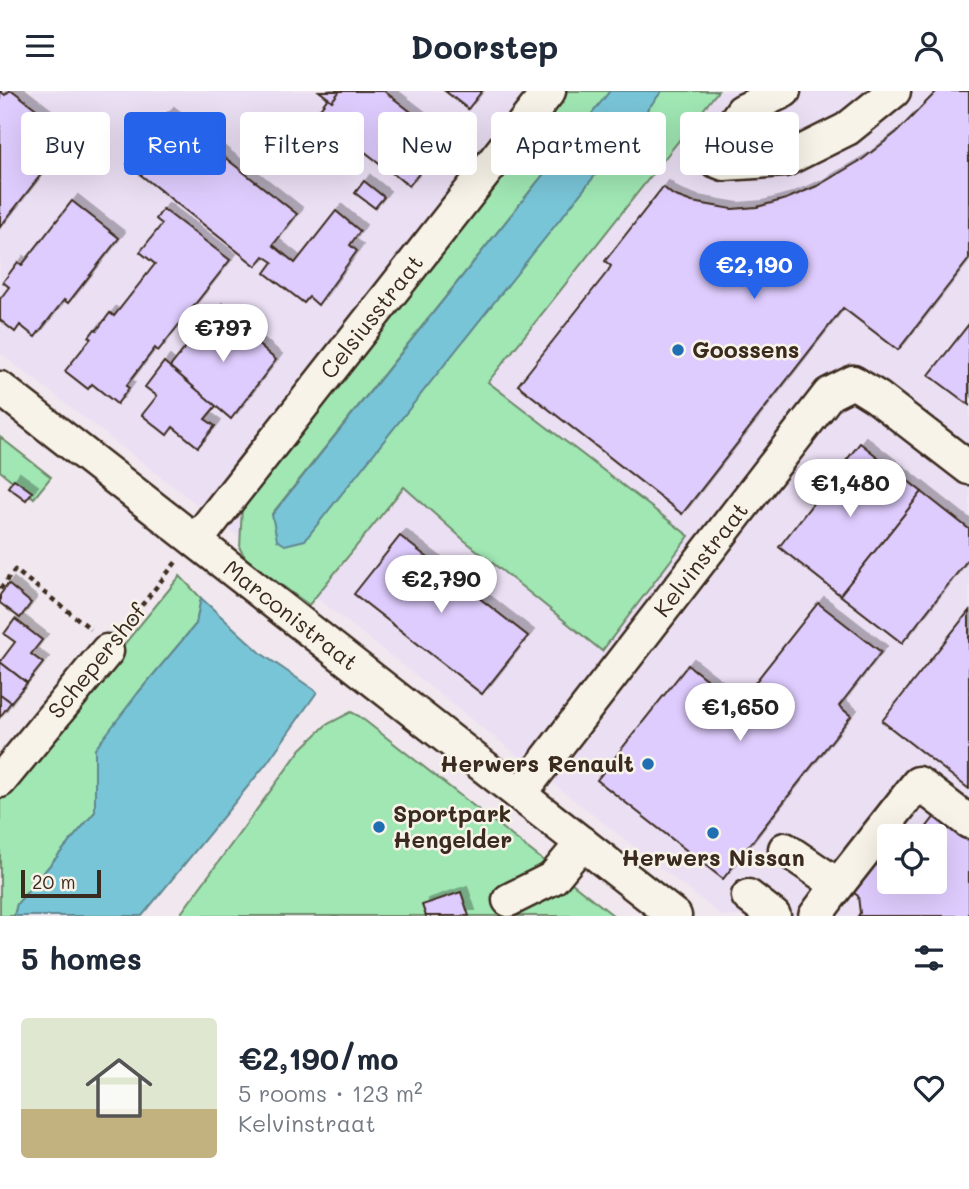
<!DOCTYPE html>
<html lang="en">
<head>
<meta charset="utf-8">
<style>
  body { margin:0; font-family:Mali,sans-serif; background:#f2f2f3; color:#1f2937; height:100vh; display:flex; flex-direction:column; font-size:26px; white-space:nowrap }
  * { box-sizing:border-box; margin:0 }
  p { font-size:23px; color:#747a83 }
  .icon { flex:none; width:38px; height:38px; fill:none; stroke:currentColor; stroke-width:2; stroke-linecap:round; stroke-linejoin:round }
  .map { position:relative; height:825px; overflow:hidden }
  .details { display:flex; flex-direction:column; background:#fff; flex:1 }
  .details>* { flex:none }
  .guide { position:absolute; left:21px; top:21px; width:928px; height:63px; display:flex; gap:14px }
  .tools { position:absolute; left:877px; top:733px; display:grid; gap:14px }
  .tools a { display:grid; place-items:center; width:70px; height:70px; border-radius:7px; background:#fff; box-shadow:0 7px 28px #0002; font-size:35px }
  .scale { position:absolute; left:21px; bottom:18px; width:80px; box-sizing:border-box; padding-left:7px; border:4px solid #3b2a1e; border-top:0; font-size:19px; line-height:24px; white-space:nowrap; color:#3b2a1e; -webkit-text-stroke:5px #f7f3e8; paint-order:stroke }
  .price { position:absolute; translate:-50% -60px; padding:0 16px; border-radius:24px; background:#fff; color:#222; font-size:23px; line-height:46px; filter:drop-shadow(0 2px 4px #0008) }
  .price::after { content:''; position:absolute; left:50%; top:42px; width:21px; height:16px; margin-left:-10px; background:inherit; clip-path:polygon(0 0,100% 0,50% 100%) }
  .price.on { background:#2563eb; color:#fff }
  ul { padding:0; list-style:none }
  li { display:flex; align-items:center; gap:21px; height:175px; padding:0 21px }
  li span { display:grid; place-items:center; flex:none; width:196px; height:140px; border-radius:7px; color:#555 }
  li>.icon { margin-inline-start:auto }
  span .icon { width:84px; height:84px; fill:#fffc; stroke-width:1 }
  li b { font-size:30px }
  h2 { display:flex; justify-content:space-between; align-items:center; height:84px; padding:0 21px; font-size:30px }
  .chip { padding:0 24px; border-radius:7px; background:#fff; box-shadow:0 7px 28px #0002; font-size:24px; line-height:63px }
  .chip.on { background:#2563eb; color:#fff }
  header { display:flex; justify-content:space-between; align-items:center; height:91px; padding:0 21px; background:#fff; font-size:32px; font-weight:700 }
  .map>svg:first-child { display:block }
  .built { fill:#ebdff4; fill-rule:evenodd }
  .green { fill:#a0e7b4; stroke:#6e8869; stroke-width:2 }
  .water { fill:#79c5d8; stroke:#60878e; stroke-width:2 }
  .building { fill:#dfccfe; stroke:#3b2a1e; stroke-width:2; filter:url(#shadow) }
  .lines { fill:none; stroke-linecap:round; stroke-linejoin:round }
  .minor-casing { stroke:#3b2a1e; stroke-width:37 }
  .path { stroke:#3b2a1e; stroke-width:4.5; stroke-dasharray:5 5; stroke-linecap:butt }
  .minor { stroke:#f7f3e8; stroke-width:32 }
  .poi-dot { fill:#1f6fb2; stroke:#f7f3e8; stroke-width:2.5 }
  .labels { text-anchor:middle; stroke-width:5; stroke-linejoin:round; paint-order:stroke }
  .street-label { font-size:23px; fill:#3b2a1e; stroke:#f7f3e8 }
  .poi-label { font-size:23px; font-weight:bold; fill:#3b2a1e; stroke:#f7f3e8; text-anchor:start }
</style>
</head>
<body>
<header><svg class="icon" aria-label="menu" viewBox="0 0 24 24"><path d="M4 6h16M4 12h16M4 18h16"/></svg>Doorstep<svg class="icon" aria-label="person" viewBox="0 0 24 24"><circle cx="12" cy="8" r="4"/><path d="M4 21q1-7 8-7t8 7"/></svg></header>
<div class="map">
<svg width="969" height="825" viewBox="0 0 969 825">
  <defs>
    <filter id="shadow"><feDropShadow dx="6" dy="-6" stdDeviation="0" flood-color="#0004"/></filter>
  </defs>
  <rect width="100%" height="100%" fill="#f0e7ef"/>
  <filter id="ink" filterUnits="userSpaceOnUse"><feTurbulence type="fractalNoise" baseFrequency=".0143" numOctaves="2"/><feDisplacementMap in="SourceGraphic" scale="14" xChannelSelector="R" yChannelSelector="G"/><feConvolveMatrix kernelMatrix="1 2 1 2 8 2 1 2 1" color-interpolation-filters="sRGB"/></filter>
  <g filter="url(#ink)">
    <!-- built -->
    <path class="built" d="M 0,0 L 969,0 L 969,825 L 722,825 L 251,455 L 0,262 ZM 889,746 L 934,746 L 934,791 L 889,791 Z"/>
    <!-- green -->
    <g class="green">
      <path d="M 567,0 L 610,0 L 272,423 L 285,453 L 305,448 L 662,0 L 718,0 L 488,291 L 689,445 L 602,560 L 464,449 L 404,396 L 309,514 L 247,469 L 240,458 L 242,414 Z"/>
      <path d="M 0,346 L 51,386 L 34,407 L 0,380 Z"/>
      <path d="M 180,485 L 201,507 L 196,533 L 138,602 L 96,708 L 95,721 L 17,813 L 14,825 L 0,825 L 0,705 Z"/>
      <path d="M 351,621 L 359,625 L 614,825 L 179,825 L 301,658 L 326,634 Z"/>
    </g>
    <!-- water -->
    <g class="water">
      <path d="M 610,0 L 662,0 L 305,449 L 285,454 L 277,449 L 272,424 Z"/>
      <path d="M 201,507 L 262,563 L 317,601 L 267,672 L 142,825 L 14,825 L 17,813 L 95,721 L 95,658 L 138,602 L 196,533 Z"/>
    </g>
    <!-- building -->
    <g class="building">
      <path d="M 0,0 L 5,4 L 9,0 L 13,0 L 71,45 L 0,136 Z"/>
      <path d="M 319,0 L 340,0 L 332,10 Z"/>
      <path d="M 340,0 L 384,0 L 446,48 L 409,95 L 316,23 L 328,7 L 332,10 Z"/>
      <path d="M 445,0 L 482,0 L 468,18 Z"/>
      <path d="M 937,0 L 969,0 L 969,168 L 898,259 L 843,217 L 682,423 L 518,294 L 608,180 L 611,175 L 605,170 L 663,96 L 673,104 L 692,111 L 732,118 L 757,116 L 786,108 L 817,95 L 863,68 L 897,41 Z"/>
      <path d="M 168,22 L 297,123 L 273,154 L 295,172 L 336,120 L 360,140 L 350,154 L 357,160 L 318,214 L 309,206 L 304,212 L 265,182 L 273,171 L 264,165 L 256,175 L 127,73 Z"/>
      <path d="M 364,90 L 384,106 L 375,117 L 355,102 Z"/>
      <path d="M 72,110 L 119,147 L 68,212 L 64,209 L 35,246 L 20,234 L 15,241 L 0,229 L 0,208 L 9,196 L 3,191 L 18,171 L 22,174 Z"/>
      <path d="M 163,118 L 230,169 L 158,260 L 155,257 L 126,295 L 129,297 L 117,313 L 92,293 L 88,298 L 65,280 L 91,247 L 89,246 L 95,238 L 97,239 L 110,222 L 114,225 L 155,173 L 140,161 L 162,133 L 156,128 Z"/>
      <path d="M 216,218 L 276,269 L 231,328 L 170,276 Z"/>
      <path d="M 969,233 L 969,314 L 929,284 Z"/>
      <path d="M 164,271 L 216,315 L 205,328 L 215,335 L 198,356 L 173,336 L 167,344 L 142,324 L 157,305 L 145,296 Z"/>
      <path d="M 860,352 L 922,401 L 840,504 L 779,456 Z"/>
      <path d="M 14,388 L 32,401 L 26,409 L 8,396 Z"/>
      <path d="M 922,401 L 969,438 L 969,467 L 902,552 L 840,504 Z"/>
      <path d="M 400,445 L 528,545 L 482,603 L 354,503 Z"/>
      <path d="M 8,493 L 31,512 L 20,527 L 0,512 L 0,504 Z"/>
      <path d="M 818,512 L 881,561 L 839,615 L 851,625 L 723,788 L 597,689 L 688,574 L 738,613 Z"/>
      <path d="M 969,520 L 969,698 L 882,630 Z"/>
      <path d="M 15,528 L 42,549 L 31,563 L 43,572 L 27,592 L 0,571 L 15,551 L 4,543 Z"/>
      <path d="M 0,571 L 27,592 L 11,611 L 0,603 Z"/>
      <path d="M 0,603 L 11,611 L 0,626 Z"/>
      <path d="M 939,720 L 969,744 L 969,825 L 858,825 L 860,822 L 858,805 L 853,801 L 876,771 L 889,781 L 889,791 L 934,791 L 934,746 L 919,746 Z"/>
      <path d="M 461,801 L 469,825 L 426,825 L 422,814 Z"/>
    </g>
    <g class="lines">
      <!-- minor casing -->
      <g class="minor-casing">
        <g id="minor">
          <path d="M 784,0 L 742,20 L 709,67 L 724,73 L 785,69 L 847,38 L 894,0"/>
          <path id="s1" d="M 0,297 L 675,825"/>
          <path id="s2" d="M 196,450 L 549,0"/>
          <path d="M 0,690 L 107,560"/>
          <path id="s3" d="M 520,703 L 829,303 L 853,291 L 877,306 L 969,377"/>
          <path d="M 785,758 L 838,794 L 815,825"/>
          <path d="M 838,794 L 918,692 L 969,731"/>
          <path d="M 748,805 L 774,825"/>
          <path d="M 509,809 L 553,787 L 582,752"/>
        </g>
      </g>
      <!-- path -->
      <g class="path">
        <path d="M 0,498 L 15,479 L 91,538"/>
        <path d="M 123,538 L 176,471"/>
      </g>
      <!-- minor -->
      <use href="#minor" class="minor"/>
    </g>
  </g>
  <!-- markers -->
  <g class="poi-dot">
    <circle cx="678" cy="259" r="7"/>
    <circle cx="648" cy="673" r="7"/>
    <circle cx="379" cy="736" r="7"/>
    <circle cx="713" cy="742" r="7"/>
  </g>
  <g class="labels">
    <!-- street labels -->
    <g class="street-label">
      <text dy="8" stroke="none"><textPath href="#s2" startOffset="285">Celsiusstraat</textPath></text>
      <text dy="8" stroke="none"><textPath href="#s3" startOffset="296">Kelvinstraat</textPath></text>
      <text dy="8" stroke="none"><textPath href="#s1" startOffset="369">Marconistraat</textPath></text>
      <text transform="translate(97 570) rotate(-51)" y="8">Schepershof</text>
    </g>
    <!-- poi labels -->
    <g class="poi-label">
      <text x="692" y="267">Goossens</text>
      <text x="634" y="681" text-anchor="end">Herwers Renault</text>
      <text x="393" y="731">Sportpark<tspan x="393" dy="26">Hengelder</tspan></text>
      <text x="713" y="775" text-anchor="middle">Herwers Nissan</text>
    </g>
  </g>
</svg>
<div class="tools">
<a><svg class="icon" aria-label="locate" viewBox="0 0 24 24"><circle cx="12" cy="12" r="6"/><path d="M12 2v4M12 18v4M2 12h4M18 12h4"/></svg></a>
</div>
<div class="scale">20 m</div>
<b class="price on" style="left:754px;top:210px">€2,190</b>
<b class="price" style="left:223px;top:273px">€797</b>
<b class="price" style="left:850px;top:428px">€1,480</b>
<b class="price" style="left:441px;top:524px">€2,790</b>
<b class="price" style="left:740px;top:652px">€1,650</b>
<div class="guide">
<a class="chip">Buy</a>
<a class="chip on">Rent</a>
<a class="chip">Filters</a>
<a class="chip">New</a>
<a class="chip">Apartment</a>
<a class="chip">House</a>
</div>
</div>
<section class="details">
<h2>5 homes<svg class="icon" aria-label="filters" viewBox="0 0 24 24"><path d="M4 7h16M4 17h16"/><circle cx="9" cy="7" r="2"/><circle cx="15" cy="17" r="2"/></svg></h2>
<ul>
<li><span style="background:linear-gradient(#dfe7d0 65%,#c2b280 0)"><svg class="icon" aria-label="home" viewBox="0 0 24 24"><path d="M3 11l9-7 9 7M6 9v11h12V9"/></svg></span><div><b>€2,190/mo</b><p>5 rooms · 123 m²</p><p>Kelvinstraat</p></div><svg class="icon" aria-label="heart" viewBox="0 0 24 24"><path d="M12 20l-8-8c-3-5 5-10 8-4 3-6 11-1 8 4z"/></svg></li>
</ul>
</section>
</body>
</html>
